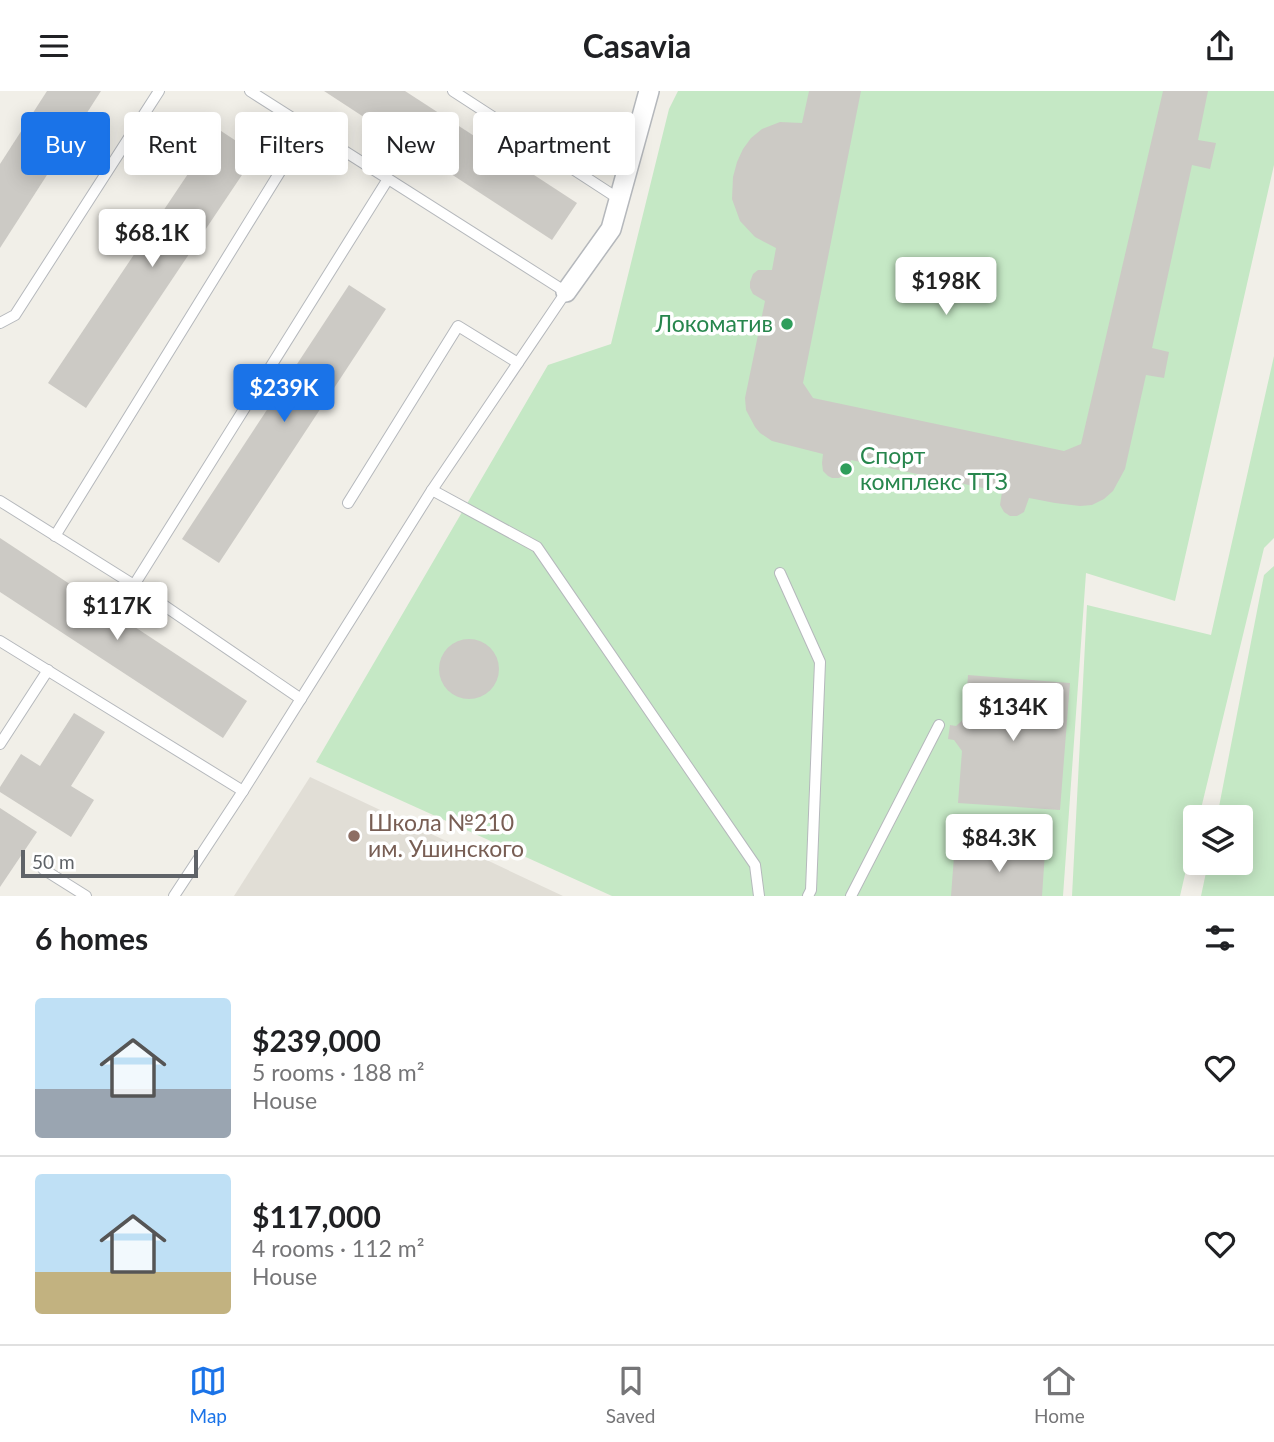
<!DOCTYPE html>
<html lang="en">
<head>
<meta charset="utf-8">
<style>
  body { margin:0; font-family:Lato,sans-serif; background:#f2f2f2; color:#202124; height:100vh; display:flex; flex-direction:column; font-size:26px; white-space:nowrap }
  * { box-sizing:border-box; margin:0 }
  p { font-size:23px; color:#757577 }
  .icon { flex:none; width:38px; height:38px; fill:none; stroke:currentColor; stroke-width:2; stroke-linecap:round; stroke-linejoin:round }
  .map { position:relative; height:805px; overflow:hidden }
  .sheet { display:flex; flex-direction:column; background:#fff; flex:1 }
  .sheet>* { flex:none }
  .hud { position:absolute; left:21px; top:21px; width:700px; height:63px; display:flex; gap:14px }
  .fabs { position:absolute; left:1183px; top:714px; display:grid; gap:14px }
  .fabs a { display:grid; place-items:center; width:70px; height:70px; border-radius:7px; background:#fff; box-shadow:0 4px 18px #0003; font-size:35px }
  .scale { position:absolute; left:21px; bottom:18px; width:177px; box-sizing:border-box; padding-left:7px; border:4px solid #5f6368; border-top:0; font-size:19px; line-height:24px; white-space:nowrap; color:#5f6368; -webkit-text-stroke:5px #fff; paint-order:stroke }
  .price { position:absolute; translate:-50% -60px; padding:0 16px; border-radius:7px; background:#fff; color:#222; font-size:23px; line-height:46px; filter:drop-shadow(0 2px 4px #0008) }
  .price::after { content:''; position:absolute; left:50%; top:42px; width:21px; height:16px; margin-left:-10px; background:inherit; clip-path:polygon(0 0,100% 0,50% 100%) }
  .price.current { background:#1a73e8; color:#fff }
  ul { padding:0; list-style:none }
  li { display:flex; align-items:center; gap:21px; height:175px; padding:0 35px }
  li+li { border-top:2px solid #e0e0e0 }
  li span { display:grid; place-items:center; flex:none; width:196px; height:140px; border-radius:7px; color:#555 }
  li>.icon { margin-inline-start:auto }
  span .icon { width:84px; height:84px; fill:#fffc; stroke-width:1 }
  li b { font-size:30px }
  h2 { display:flex; justify-content:space-between; align-items:center; height:84px; padding:0 35px; font-size:30px }
  .pill { padding:0 24px; border-radius:7px; background:#fff; box-shadow:0 4px 18px #0003; font-size:24px; line-height:63px }
  .pill.current { background:#1a73e8; color:#fff }
  header { display:flex; justify-content:space-between; align-items:center; height:91px; padding:0 35px; background:#fff; font-size:32px; font-weight:700 }
  .menu { display:flex; justify-content:space-around; align-items:center; height:98px; border-top:2px solid #e0e0e0; background:#fff; font-size:19px; color:#757577 }
  .menu a { display:grid; justify-items:center; gap:4px }
  .menu .current { color:#1a73e8 }
  .map>svg:first-child { display:block }
  .education { fill:#e1ded6 }
  .green { fill:#c5e8c5 }
  .building { fill:#cccac5 }
  .lines { fill:none; stroke-linecap:round; stroke-linejoin:round }
  .service-casing { stroke:#b5b8bc; stroke-width:12 }
  .minor-casing { stroke:#b5b8bc; stroke-width:22 }
  .service { stroke:#fff; stroke-width:10 }
  .minor { stroke:#fff; stroke-width:19 }
  .leisure-dot { fill:#2e9e5b; stroke:#fff; stroke-width:2.5 }
  .education-dot { fill:#8d6e63; stroke:#fff; stroke-width:2.5 }
  .labels { text-anchor:middle; stroke-width:7; stroke-linejoin:round; paint-order:stroke }
  .leisure-label { font-size:23px; fill:#27864d; stroke:#fff; text-anchor:end }
  .education-label { font-size:23px; fill:#785e54; stroke:#fff; text-anchor:start }
</style>
</head>
<body>
<header><svg class="icon" aria-label="menu" viewBox="0 0 24 24"><path d="M4 6h16M4 12h16M4 18h16"/></svg>Casavia<svg class="icon" aria-label="share" viewBox="0 0 24 24"><path d="M12 15V3M7 8l5-5 5 5M5 13v7h14v-7"/></svg></header>
<div class="map">
<svg width="1274" height="805" viewBox="0 0 1274 805">
  <rect width="100%" height="100%" fill="#f1efe8"/>
  <!-- education -->
  <path class="education" d="M 310,686 L 563,805 L 234,805 Z"/>
  <!-- green -->
  <g class="green">
    <path d="M 678,0 L 1274,0 L 1274,74 L 1175,510 L 1086,482 L 1063,805 L 612,805 L 316,671 L 548,274 L 611,253 L 669,18 Z"/>
    <path d="M 1274,265 L 1274,447 L 1264,457 L 1199,726 L 1195,726 L 1195,740 L 1180,805 L 1072,805 L 1087,514 L 1211,544 Z"/>
    <path d="M 1274,475 L 1274,805 L 1201,805 L 1208,772 L 1241,772 L 1241,726 L 1217,726 L 1264,484 Z"/>
  </g>
  <!-- building -->
  <g class="building">
    <path d="M 47,0 L 101,0 L 0,157 L 0,73 Z"/>
    <path d="M 324,0 L 405,0 L 577,112 L 552,149 Z"/>
    <path d="M 809,0 L 861,0 L 803,292 L 813,307 L 1064,360 L 1081,353 L 1163,0 L 1208,0 L 1198,49 L 1216,52 L 1210,78 L 1192,74 L 1152,257 L 1169,261 L 1164,287 L 1146,284 L 1125,378 L 1113,400 L 1104,408 L 1092,414 L 1080,415 L 1055,412 L 1029,407 L 1024,421 L 1017,425 L 1010,425 L 1004,421 L 1000,414 L 1002,401 L 851,369 L 846,383 L 839,387 L 832,387 L 828,385 L 823,380 L 822,372 L 823,363 L 772,350 L 760,342 L 755,336 L 746,319 L 745,307 L 765,210 L 753,203 L 750,197 L 750,191 L 753,183 L 758,179 L 772,179 L 776,157 L 755,146 L 740,130 L 732,108 L 733,86 L 737,71 L 743,58 L 751,47 L 762,38 L 780,31 L 802,32 Z"/>
    <path d="M 218,38 L 256,63 L 86,317 L 48,292 Z"/>
    <path d="M 349,194 L 386,218 L 219,472 L 182,448 Z"/>
    <path d="M 0,447 L 247,610 L 223,647 L 0,501 Z"/>
    <circle cx="469" cy="578" r="30"/>
    <path d="M 968,584 L 1070,592 L 1060,719 L 958,712 L 962,660 L 954,649 L 948,648 L 950,634 L 956,635 L 965,627 Z"/>
    <path d="M 74,622 L 105,641 L 71,695 L 94,709 L 71,746 L 0,701 L 0,696 L 21,663 L 40,675 Z"/>
    <path d="M 0,717 L 37,741 L 0,796 Z"/>
    <path d="M 978,757 L 1045,761 L 1042,805 L 951,805 L 954,765 L 977,766 Z"/>
  </g>
  <g class="lines">
    <!-- service casing -->
    <g class="service-casing">
      <g id="service">
        <path d="M 453,0 L 619,108"/>
        <path d="M 0,232 L 15,224 L 159,0"/>
        <path d="M 432,399 L 537,456 L 755,774 L 759,805"/>
        <path d="M 0,410 L 134,494 L 301,608"/>
        <path d="M 348,412 L 458,235 L 518,272"/>
        <path d="M 55,445 L 307,37"/>
        <path d="M 780,482 L 820,571 L 811,799 L 808,805"/>
        <path d="M 134,494 L 388,88"/>
        <path d="M 0,550 L 243,700"/>
        <path d="M 0,653 L 48,579"/>
        <path d="M 43,778 L 86,805"/>
        <path d="M 174,805 L 243,700 L 432,399 L 566,201 L 250,0"/>
        <path d="M 851,805 L 939,634"/>
      </g>
    </g>
    <!-- minor casing -->
    <g class="minor-casing">
      <path id="minor" d="M 566,201 L 611,138 L 649,0"/>
    </g>
    <!-- service -->
    <use href="#service" class="service"/>
    <!-- minor -->
    <use href="#minor" class="minor"/>
  </g>
  <!-- markers -->
  <g class="leisure-dot">
    <circle cx="787" cy="233" r="7"/>
    <circle cx="846" cy="378" r="7"/>
  </g>
  <circle class="education-dot" cx="354" cy="745" r="7"/>
  <g class="labels">
    <!-- leisure labels -->
    <g class="leisure-label">
      <text x="773" y="241">Локоматив</text>
      <text x="860" y="373" text-anchor="start">Спорт<tspan x="860" dy="26">комплекс ТТЗ</tspan></text>
    </g>
    <!-- education labels -->
    <g class="education-label">
      <text x="368" y="740">Школа №210<tspan x="368" dy="26">им. Ушинского</tspan></text>
    </g>
  </g>
</svg>
<div class="fabs">
<a><svg class="icon" aria-label="layers" viewBox="0 0 24 24"><path d="M12 4l9 5-9 5-9-5zM3 14l9 5 9-5"/></svg></a>
</div>
<div class="scale">50 m</div>
<b class="price" style="left:152px;top:178px">$68.1K</b>
<b class="price" style="left:946px;top:226px">$198K</b>
<b class="price current" style="left:284px;top:333px">$239K</b>
<b class="price" style="left:117px;top:551px">$117K</b>
<b class="price" style="left:1013px;top:652px">$134K</b>
<b class="price" style="left:999px;top:783px">$84.3K</b>
<div class="hud">
<a class="pill current">Buy</a>
<a class="pill">Rent</a>
<a class="pill">Filters</a>
<a class="pill">New</a>
<a class="pill">Apartment</a>
</div>
</div>
<section class="sheet">
<h2>6 homes<svg class="icon" aria-label="filters" viewBox="0 0 24 24"><path d="M4 7h16M4 17h16"/><circle cx="9" cy="7" r="2"/><circle cx="15" cy="17" r="2"/></svg></h2>
<ul>
<li><span style="background:linear-gradient(#bfe0f5 65%,#9aa5b1 0)"><svg class="icon" aria-label="home" viewBox="0 0 24 24"><path d="M3 11l9-7 9 7M6 9v11h12V9"/></svg></span><div><b>$239,000</b><p>5 rooms · 188 m²</p><p>House</p></div><svg class="icon" aria-label="heart" viewBox="0 0 24 24"><path d="M12 20l-8-8c-3-5 5-10 8-4 3-6 11-1 8 4z"/></svg></li>
<li><span style="background:linear-gradient(#bfe0f5 70%,#c2b280 0)"><svg class="icon" aria-label="home" viewBox="0 0 24 24"><path d="M3 11l9-7 9 7M6 9v11h12V9"/></svg></span><div><b>$117,000</b><p>4 rooms · 112 m²</p><p>House</p></div><svg class="icon" aria-label="heart" viewBox="0 0 24 24"><path d="M12 20l-8-8c-3-5 5-10 8-4 3-6 11-1 8 4z"/></svg></li>
</ul>
</section>
<nav class="menu">
<a class="current"><svg class="icon" aria-label="map" viewBox="0 0 24 24"><path d="M3 6l6-2 6 2 6-2v14l-6 2-6-2-6 2zM9 4v14M15 6v14"/></svg>Map</a>
<a><svg class="icon" aria-label="saved" viewBox="0 0 24 24"><path d="M7 4h10v16l-5-4-5 4z"/></svg>Saved</a>
<a><svg class="icon" aria-label="home" viewBox="0 0 24 24"><path d="M3 11l9-7 9 7M6 9v11h12V9"/></svg>Home</a>
</nav>
</body>
</html>
